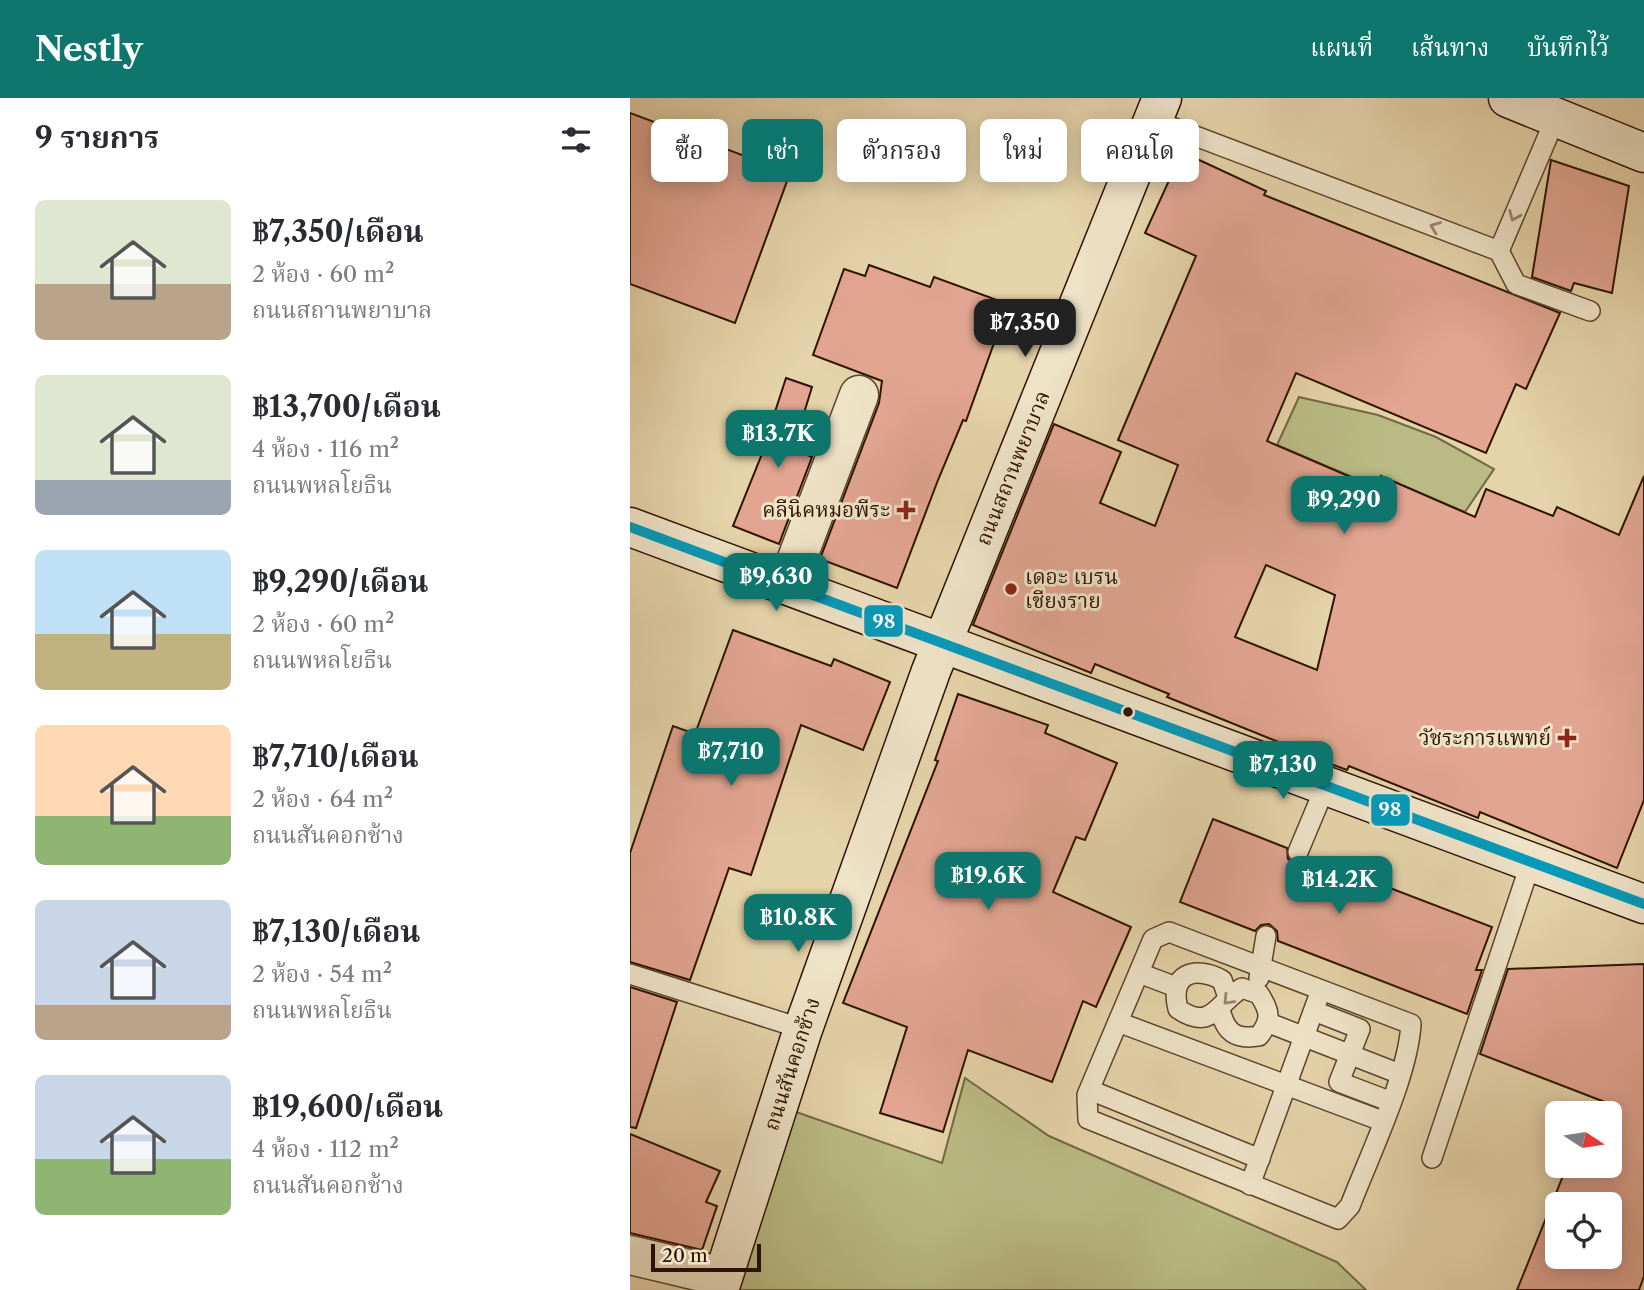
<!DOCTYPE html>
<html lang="th">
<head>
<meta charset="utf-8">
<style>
  body { margin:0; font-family:"Libre Caslon Text","Noto Serif Thai",serif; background:#f2f2f3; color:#2b2b33; height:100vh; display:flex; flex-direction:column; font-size:26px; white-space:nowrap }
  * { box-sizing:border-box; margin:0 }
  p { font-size:23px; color:#7c7c81 }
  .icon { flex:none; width:38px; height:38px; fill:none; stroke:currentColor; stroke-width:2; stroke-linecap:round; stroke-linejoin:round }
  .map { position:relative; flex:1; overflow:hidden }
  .details { display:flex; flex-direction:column; background:#fff; width:630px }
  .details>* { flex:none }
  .guide { position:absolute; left:21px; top:21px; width:665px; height:63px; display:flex; gap:14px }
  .needle { width:46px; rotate:102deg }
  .tools { position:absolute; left:915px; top:1003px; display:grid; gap:14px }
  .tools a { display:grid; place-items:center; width:77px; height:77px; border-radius:10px; background:#fff; box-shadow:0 4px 18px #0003; font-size:35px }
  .scale { position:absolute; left:21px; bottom:18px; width:110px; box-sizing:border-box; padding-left:7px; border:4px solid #2f1301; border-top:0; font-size:19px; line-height:24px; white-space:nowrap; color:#2f1301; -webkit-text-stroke:5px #eee2c7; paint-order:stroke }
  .price { position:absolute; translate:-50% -60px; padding:0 16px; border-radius:14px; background:#0f766e; color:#fff; font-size:23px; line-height:46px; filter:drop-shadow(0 2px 4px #0008) }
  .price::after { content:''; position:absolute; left:50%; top:42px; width:21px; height:16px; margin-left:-10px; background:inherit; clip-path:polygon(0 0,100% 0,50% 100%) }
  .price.on { background:#222; color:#fff }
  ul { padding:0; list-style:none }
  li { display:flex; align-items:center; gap:21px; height:175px; padding:0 35px }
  li span { display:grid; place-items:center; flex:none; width:196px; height:140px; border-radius:10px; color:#555 }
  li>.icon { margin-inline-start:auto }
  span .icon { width:84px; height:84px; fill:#fffc; stroke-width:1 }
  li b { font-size:30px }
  h2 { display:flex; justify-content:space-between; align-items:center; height:84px; padding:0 35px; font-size:30px }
  .tag { padding:0 24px; border-radius:10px; background:#fff; box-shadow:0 4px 18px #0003; font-size:24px; line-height:63px }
  .tag.on { background:#0f766e; color:#fff }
  header { display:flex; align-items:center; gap:42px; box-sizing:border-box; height:98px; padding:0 35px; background:#0f766e; color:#fff }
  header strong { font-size:33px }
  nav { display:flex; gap:38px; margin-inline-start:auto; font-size:24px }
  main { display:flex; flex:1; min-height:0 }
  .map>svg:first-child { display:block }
  .green { fill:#babb84; stroke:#746742; stroke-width:2 }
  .building { fill:#e1a591; stroke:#2f1301; stroke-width:2; fill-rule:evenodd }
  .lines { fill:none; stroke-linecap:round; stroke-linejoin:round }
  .lane-casing { stroke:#5c432b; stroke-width:22 }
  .street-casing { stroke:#5c432b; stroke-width:41 }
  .secondary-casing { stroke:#2f1301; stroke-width:41 }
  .lane { stroke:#eee2c7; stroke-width:19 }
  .street { stroke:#eee2c7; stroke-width:38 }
  .secondary { stroke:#eee2c7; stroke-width:38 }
  .bus-1-casing { stroke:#eee2c7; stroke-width:16 }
  .bus-1 { stroke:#059aba; stroke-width:10 }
  .oneway { stroke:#98856e }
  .poi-dot { fill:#8f2418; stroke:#eee2c7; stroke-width:2.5 }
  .bus-dot { fill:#2f1301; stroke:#eee2c7; stroke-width:2.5 }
  .labels { text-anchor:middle; stroke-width:6; stroke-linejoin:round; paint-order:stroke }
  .street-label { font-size:21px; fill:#2f1301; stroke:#eee2c7 }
  .poi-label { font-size:21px; fill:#2f1301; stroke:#eee2c7; text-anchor:end }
  .line-badge { stroke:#eee2c7; stroke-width:2.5 }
  .badge-label { font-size:19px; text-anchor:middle; font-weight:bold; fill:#fff }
</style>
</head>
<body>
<header>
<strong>Nestly</strong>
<nav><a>แผนที่</a><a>เส้นทาง</a><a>บันทึกไว้</a></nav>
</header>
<main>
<section class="details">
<h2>9 รายการ<svg class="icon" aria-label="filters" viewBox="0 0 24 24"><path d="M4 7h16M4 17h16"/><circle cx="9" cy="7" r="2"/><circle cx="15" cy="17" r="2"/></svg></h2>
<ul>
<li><span style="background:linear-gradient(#dfe7d0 60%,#b9a48a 0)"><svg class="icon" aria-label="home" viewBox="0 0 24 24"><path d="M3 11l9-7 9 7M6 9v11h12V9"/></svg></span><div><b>฿7,350/เดือน</b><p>2 ห้อง · 60 m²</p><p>ถนนสถานพยาบาล</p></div></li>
<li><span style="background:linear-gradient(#dfe7d0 75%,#9aa5b1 0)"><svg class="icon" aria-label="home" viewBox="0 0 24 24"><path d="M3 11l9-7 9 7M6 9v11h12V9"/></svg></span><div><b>฿13,700/เดือน</b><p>4 ห้อง · 116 m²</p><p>ถนนพหลโยธิน</p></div></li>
<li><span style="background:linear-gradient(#bfe0f5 60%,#c2b280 0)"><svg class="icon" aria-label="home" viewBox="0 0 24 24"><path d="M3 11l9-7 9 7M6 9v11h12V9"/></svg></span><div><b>฿9,290/เดือน</b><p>2 ห้อง · 60 m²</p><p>ถนนพหลโยธิน</p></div></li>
<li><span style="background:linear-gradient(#ffd9b3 65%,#8fb573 0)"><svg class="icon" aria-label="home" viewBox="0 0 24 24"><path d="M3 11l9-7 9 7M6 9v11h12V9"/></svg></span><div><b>฿7,710/เดือน</b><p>2 ห้อง · 64 m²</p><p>ถนนสันคอกช้าง</p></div></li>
<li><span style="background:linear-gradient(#c9d6e8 75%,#b9a48a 0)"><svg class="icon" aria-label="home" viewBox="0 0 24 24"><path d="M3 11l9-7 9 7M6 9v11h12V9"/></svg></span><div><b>฿7,130/เดือน</b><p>2 ห้อง · 54 m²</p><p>ถนนพหลโยธิน</p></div></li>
<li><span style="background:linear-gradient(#c9d6e8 60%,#8fb573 0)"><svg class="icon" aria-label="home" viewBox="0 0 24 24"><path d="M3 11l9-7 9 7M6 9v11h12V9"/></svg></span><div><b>฿19,600/เดือน</b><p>4 ห้อง · 112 m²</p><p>ถนนสันคอกช้าง</p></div></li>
</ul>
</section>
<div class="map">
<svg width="1014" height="1192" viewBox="0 0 1014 1192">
  <rect width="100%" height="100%" fill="#e5d3a9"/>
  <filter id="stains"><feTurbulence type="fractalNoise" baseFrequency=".00286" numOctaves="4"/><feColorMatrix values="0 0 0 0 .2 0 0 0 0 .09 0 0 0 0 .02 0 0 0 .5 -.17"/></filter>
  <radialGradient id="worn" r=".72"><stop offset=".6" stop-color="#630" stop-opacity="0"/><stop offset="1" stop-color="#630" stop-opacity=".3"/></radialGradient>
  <!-- green -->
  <g class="green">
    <path d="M 669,299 L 748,317 L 806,339 L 864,371 L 835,414 L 751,378 L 741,387 L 647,347 Z"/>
    <path d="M 335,980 L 419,1038 L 707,1164 L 736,1192 L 89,1192 L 149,1008 L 312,1065 Z"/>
  </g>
  <!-- building -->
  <g class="building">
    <path d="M 0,15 L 160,75 L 105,225 L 0,186 Z"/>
    <path d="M 552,54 L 636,93 L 634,97 L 930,215 L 896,291 L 886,286 L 856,355 L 666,275 L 637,343 L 746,390 L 751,378 L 845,419 L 856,391 L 923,418 L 927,409 L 989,437 L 1014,378 L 1014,702 L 987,770 L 850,714 L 848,720 L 719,668 L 717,672 L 660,651 L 661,649 L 537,599 L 539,596 L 465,566 L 461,575 L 343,527 L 424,326 L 491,354 L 470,405 L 525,428 L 548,367 L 488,342 L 566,158 L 515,135 ZM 636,467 L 705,497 L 687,572 L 605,539 Z"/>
    <path d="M 921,62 L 999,88 L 982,195 L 944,185 L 941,193 L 902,179 Z"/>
    <path d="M 239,167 L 300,189 L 304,179 L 378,206 L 336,323 L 333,322 L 308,382 L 267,490 L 190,461 L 249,305 L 252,283 L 183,257 L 214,171 L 235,178 Z"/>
    <path d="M 156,280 L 182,289 L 163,351 L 182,359 L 149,446 L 103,428 L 146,321 L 143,320 Z"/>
    <path d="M 103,532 L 201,568 L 204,561 L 260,584 L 233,652 L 171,627 L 121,777 L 99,770 L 60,882 L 0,864 L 0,755 L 43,628 L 65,636 Z"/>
    <path d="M 328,596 L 418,627 L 415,635 L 487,665 L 455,742 L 446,739 L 423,794 L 501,829 L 466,909 L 453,903 L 422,984 L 338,952 L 313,1034 L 250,1015 L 277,929 L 213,905 L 308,663 L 305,662 Z"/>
    <path d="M 583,721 L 657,750 L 658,761 L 664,765 L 675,764 L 679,759 L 862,829 L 846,872 L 852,872 L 837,916 L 648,843 L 647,833 L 639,826 L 631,827 L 625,833 L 550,804 Z"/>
    <path d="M 1014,866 L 1014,1178 L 1009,1192 L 887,1192 L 937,1068 L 980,1068 L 980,1006 L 850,956 L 878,871 ZM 928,1106 L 980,1106 L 980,1158 L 928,1158 Z"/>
    <path d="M 0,889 L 47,904 L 6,1030 L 0,1029 Z"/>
    <path d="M 0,1036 L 90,1073 L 76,1104 L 87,1108 L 72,1152 L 0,1135 Z"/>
  </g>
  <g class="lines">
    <!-- lane casing -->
    <g class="lane-casing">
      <g id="lane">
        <path d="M 523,22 L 869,153 L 886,186 L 960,213"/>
        <path d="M 869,153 L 926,19"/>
        <path d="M 668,754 L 696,687"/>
        <path d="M 539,834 L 781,926 C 778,978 740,1056 720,1108 L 708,1121 L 458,1021 L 457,997 L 523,841 Z"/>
        <path d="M 509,875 L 546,889"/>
        <path d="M 0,876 L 173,931"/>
        <path d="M 629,880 L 636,838"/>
        <path d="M 590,911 C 595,934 605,942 629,938 C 642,921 640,913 629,896 L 612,890 C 587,905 582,934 548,911 C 539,876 564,867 592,882 L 598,899"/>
        <path d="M 684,913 L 730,931 L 709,984 L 759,1003"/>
        <path d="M 488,924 L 752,1023"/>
        <path d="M 639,925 L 770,976"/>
        <path d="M 460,992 L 630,1061"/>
        <path d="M 802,1060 L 901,764"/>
        <path d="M 620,1087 L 691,892"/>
      </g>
    </g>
    <!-- street casing -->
    <g class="street-casing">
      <g id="street">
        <path d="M 157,487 L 229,297"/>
        <path d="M 0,1157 L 93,1179"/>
      </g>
    </g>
    <!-- secondary casing -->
    <g class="secondary-casing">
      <g id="secondary">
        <path d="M 878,0 L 1014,55"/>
        <path d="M 0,429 L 1014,806"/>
        <path d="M 89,1192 L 173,931 L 301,573 L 532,0"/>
      </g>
    </g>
    <!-- lane -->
    <use href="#lane" class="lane"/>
    <!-- street -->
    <use href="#street" class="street"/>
    <!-- secondary -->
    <use href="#secondary" class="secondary"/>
    <!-- bus-1 casing -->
    <g class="bus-1-casing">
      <path id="bus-1" d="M 0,429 L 1014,806"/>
    </g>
    <!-- bus-1 -->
    <use href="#bus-1" class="bus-1"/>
  </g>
  <!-- one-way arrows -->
  <defs><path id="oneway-chevron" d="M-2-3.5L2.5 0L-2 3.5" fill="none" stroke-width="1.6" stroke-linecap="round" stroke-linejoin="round" transform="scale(1.75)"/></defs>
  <g class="oneway">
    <use href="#oneway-chevron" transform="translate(884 118) rotate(113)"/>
    <use href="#oneway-chevron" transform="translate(805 129) rotate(-159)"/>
    <use href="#oneway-chevron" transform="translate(598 902) rotate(134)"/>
  </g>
  <!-- markers -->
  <g class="poi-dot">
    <path d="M272.5 401.5h7v7h7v7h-7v7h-7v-7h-7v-7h7z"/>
    <circle cx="381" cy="491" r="7"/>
    <path d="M933.5 629.5h7v7h7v7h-7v7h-7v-7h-7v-7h7z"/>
  </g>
  <circle class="bus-dot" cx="498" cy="614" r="6"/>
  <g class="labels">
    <!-- street labels -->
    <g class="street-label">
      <text transform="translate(383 370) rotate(-68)" y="7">ถนนสถานพยาบาล</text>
      <text transform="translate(162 966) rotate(-72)" y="7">ถนนสันคอกช้าง</text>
    </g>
    <!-- poi labels -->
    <g class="poi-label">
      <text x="260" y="419">คลีนิคหมอพีระ</text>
      <text x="395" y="486" text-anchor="start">เดอะ เบรน<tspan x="395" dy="24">เชียงราย</tspan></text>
      <text x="921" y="647">วัชระการแพทย์</text>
    </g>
  </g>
  <g class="line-badge">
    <rect x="233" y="506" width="41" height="34" rx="7" fill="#059aba"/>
    <rect x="740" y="695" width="41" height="34" rx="7" fill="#059aba"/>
  </g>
  <g class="badge-label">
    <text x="254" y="530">98</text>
    <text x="760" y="718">98</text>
  </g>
  <rect width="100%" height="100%" filter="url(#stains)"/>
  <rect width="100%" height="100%" fill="url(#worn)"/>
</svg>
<div class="tools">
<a><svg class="needle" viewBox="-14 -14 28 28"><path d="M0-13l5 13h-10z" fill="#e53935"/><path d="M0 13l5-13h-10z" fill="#7c7c81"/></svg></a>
<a><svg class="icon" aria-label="locate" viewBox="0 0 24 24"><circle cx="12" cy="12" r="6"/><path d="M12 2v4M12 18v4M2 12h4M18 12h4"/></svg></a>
</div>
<div class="scale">20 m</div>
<b class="price on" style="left:395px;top:261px">฿7,350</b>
<b class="price" style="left:148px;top:372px">฿13.7K</b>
<b class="price" style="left:714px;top:438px">฿9,290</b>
<b class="price" style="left:146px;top:515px">฿9,630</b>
<b class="price" style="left:101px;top:690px">฿7,710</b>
<b class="price" style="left:653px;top:703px">฿7,130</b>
<b class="price" style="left:358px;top:814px">฿19.6K</b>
<b class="price" style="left:709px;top:818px">฿14.2K</b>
<b class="price" style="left:168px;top:856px">฿10.8K</b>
<div class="guide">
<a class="tag">ซื้อ</a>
<a class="tag on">เช่า</a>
<a class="tag">ตัวกรอง</a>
<a class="tag">ใหม่</a>
<a class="tag">คอนโด</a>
</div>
</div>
</main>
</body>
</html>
